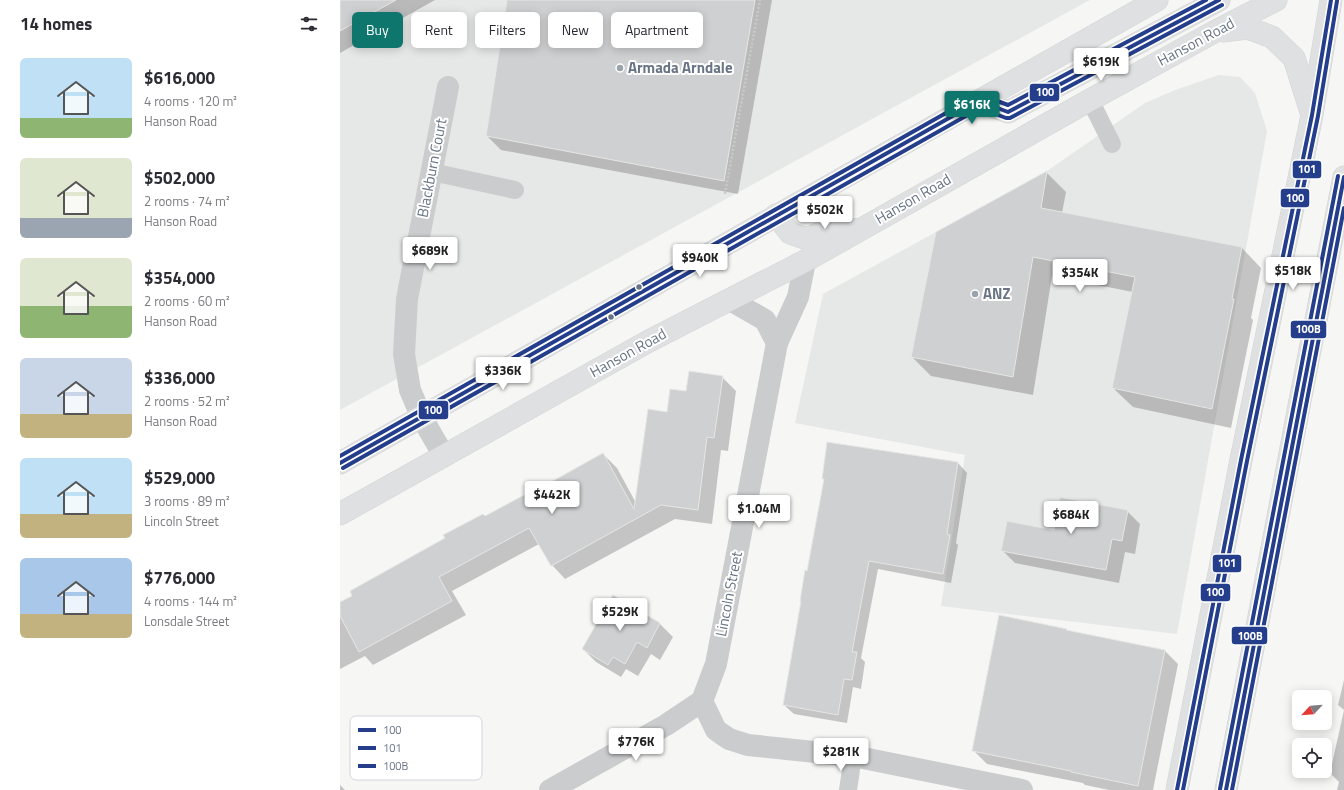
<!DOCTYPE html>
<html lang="en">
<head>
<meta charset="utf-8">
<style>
  body { margin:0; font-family:"Titillium Web",sans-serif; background:#f2f2f3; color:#2b2b33; height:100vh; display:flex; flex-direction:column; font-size:15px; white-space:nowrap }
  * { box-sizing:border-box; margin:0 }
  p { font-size:13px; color:#7c7c81 }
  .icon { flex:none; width:22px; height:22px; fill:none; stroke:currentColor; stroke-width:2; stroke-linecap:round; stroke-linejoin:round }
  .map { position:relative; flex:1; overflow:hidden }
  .side { display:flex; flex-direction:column; background:#fff; width:340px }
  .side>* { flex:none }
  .guide { position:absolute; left:12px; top:12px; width:380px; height:36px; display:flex; gap:8px }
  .needle { width:26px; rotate:244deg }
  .buttons { position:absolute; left:952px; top:690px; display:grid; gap:8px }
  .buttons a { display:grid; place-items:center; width:40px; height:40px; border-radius:6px; background:#fff; box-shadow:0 2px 10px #0003; font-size:20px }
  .price { position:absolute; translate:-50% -34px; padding:0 9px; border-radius:4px; background:#fff; color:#222; font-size:13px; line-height:26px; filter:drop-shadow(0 1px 2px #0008) }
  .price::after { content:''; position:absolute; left:50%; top:24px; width:12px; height:9px; margin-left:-6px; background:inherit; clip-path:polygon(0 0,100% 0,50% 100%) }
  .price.on { background:#0f766e; color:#fff }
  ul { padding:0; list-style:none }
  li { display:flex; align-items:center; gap:12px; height:100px; padding:0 20px }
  li span { display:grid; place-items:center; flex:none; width:112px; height:80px; border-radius:6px; color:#555 }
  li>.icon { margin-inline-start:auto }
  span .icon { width:48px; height:48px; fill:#fffc; stroke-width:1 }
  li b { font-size:17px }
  h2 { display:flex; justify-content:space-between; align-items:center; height:48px; padding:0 20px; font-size:17px }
  .tag { padding:0 14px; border-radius:6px; background:#fff; box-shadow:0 2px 10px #0003; font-size:14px; line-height:36px }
  .tag.on { background:#0f766e; color:#fff }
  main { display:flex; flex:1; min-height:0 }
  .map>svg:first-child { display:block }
  .built { fill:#e6e8e7 }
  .shadow { fill:#0003 }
  .building { fill:#ced0d1; stroke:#e6e6e5 }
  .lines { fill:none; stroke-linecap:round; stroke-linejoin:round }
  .secondary-casing { stroke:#d3d4d5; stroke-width:23 }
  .path { stroke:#c9caca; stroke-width:2.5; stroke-dasharray:2 2; stroke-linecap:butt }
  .lane { stroke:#cbcccd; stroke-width:18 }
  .street { stroke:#cbcccd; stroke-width:22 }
  .secondary { stroke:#dfe0e1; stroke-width:22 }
  .bus-1-casing { stroke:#fff; stroke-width:7 }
  .bus-2-casing { stroke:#fff; stroke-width:7 }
  .bus-3-casing { stroke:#fff; stroke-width:7 }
  .bus-1 { stroke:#243e8c; stroke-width:4 }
  .bus-2 { stroke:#243e8c; stroke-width:4 }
  .bus-3 { stroke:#243e8c; stroke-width:4 }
  .poi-dot { fill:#9aa2ac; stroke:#fff; stroke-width:1.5 }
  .bus-dot { fill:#687484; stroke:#fff; stroke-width:1.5 }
  .labels { text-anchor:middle; stroke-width:4; stroke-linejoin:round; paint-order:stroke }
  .street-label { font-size:15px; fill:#687484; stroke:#fff }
  .poi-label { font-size:15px; font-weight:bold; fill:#687484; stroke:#fff; text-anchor:start }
  .key { fill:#fff; stroke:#d2d5da; stroke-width:1 }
  .key-label { font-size:11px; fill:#687484 }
  .line-badge { stroke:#fff; stroke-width:1.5 }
  .badge-label { font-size:11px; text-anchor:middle; font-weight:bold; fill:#fff }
</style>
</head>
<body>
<main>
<section class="side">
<h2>14 homes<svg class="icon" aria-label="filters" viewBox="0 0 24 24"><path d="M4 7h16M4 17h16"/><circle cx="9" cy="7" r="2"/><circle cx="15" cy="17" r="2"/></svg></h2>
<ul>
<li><span style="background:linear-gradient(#bfe0f5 75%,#8fb573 0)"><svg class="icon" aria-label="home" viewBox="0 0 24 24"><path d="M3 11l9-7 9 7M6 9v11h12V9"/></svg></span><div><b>$616,000</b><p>4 rooms · 120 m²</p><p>Hanson Road</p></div></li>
<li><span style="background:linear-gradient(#dfe7d0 75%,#9aa5b1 0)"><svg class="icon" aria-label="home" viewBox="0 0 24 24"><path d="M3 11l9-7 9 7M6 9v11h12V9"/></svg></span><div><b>$502,000</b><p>2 rooms · 74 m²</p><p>Hanson Road</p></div></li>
<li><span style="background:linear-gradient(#dfe7d0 60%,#8fb573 0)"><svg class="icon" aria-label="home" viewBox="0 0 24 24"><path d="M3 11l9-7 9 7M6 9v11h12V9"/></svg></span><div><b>$354,000</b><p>2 rooms · 60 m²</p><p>Hanson Road</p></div></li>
<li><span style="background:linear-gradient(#c9d6e8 70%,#c2b280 0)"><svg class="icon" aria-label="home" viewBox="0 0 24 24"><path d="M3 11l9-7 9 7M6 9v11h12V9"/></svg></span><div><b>$336,000</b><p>2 rooms · 52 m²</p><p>Hanson Road</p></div></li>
<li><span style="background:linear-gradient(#bfe0f5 70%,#c2b280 0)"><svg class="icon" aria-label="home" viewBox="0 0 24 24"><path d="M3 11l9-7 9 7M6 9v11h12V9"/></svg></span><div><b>$529,000</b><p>3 rooms · 89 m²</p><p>Lincoln Street</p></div></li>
<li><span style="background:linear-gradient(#a9c7e8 70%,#c2b280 0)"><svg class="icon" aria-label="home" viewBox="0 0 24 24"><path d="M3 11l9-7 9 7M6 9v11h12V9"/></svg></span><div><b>$776,000</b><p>4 rooms · 144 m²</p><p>Lonsdale Street</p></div></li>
</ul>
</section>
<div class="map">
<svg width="1004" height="790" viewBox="0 0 1004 790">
  <rect width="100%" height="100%" fill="#f6f6f5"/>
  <!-- built -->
  <g class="built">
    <path d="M 0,0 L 750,0 L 0,410 Z"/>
    <path d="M 879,75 L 900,77 L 915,93 L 927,131 L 837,634 L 601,606 L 625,455 L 455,423 L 483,294 L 707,171 L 805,103 L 835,90 Z"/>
  </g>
  <!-- shadow -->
  <g class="shadow">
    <path d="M 0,0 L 95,0 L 0,53 Z"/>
    <path d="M 168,0 L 432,0 L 398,194 L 161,150 L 147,136 Z"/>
    <path d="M 707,173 L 726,192 L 722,213 L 902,248 L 921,268 L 911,318 L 913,320 L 891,428 L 793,407 L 773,388 L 793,292 L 712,276 L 693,395 L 591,376 L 572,357 Z"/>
    <path d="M 382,377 L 396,391 L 388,451 L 381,450 L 372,524 L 335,519 L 225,579 L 212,565 L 199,544 L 112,591 L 126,615 L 33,665 L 25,656 L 0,669 L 0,604 L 145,517 L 186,497 L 263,454 L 277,468 L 296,503 L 328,413 L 347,392 Z"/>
    <path d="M 488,443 L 618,463 L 627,473 L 616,543 L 618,545 L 611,583 L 538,569 L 521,658 L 525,662 L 521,689 L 513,687 L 507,723 L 454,714 L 444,705 L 462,602 L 461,601 L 468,572 L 485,480 L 483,479 Z"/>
    <path d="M 787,511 L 800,524 L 795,554 L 785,552 L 779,583 L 675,563 L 662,550 L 714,531 Z"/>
    <path d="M 273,597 L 320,624 L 333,637 L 320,660 L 311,654 L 298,676 L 286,669 L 281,677 L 256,662 L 243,649 Z"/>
    <path d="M 726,630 L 728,632 L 825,651 L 838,664 L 813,790 L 769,790 L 745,785 L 743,783 L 647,764 L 633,750 Z"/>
    <path d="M 1004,680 L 1004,790 L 997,790 L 999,782 L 990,773 L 1004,710 L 998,705 Z"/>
    <path d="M 0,785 L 5,790 L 0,790 Z"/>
  </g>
  <!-- building -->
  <g class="building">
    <path d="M 0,0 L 56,0 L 0,31 Z"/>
    <path d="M 167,0 L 415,0 L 384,181 L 146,136 Z"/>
    <path d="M 707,171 L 701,208 L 902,247 L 892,299 L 894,299 L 872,409 L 772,388 L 795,277 L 693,257 L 673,377 L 571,357 L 596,232 Z"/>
    <path d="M 349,371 L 383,376 L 374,438 L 367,437 L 358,510 L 321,505 L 211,566 L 189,528 L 99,577 L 112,601 L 19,652 L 0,616 L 0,602 L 12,596 L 10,591 L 105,538 L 103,535 L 143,514 L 145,516 L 186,494 L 186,496 L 263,453 L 294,509 L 308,409 L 327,412 L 330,389 L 346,391 Z"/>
    <path d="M 487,442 L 618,462 L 607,534 L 610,535 L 603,574 L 529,561 L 512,652 L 517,652 L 512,680 L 504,679 L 498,715 L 443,705 L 461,601 L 460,601 L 465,570 L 467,571 L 484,479 L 482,479 Z"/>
    <path d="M 720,497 L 788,510 L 782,541 L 772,539 L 766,570 L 661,551 L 667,521 L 714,530 Z"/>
    <path d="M 273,595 L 320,623 L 307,648 L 297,642 L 285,664 L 273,657 L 268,665 L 242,649 Z"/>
    <path d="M 659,615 L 727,629 L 726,630 L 825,650 L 798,786 L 731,772 L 731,771 L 632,751 Z"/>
  </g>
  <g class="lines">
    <!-- secondary casing -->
    <g class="secondary-casing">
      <g id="secondary">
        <path d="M 883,31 L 907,28 L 932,37 L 954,58 L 971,112"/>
        <path d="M 639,101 L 668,112 L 879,0"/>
        <path d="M 436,215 L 450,233 L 467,239 L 490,228 L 519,230"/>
        <path d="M 0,463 L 817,0"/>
        <path d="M 0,514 L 309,341 L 465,261 L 750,100 L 874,32 L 936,0"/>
        <path d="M 837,790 L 901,460 L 972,115 L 991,0"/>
        <path d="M 886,790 L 959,406 L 1004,177"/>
      </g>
    </g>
    <!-- path -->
    <path class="path" d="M 385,194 L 420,0"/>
    <!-- lane -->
    <g class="lane">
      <path d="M 750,100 L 772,144"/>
      <path d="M 92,172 L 175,190"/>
      <path d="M 508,790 L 513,756"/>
    </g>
    <!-- street -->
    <g class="street">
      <path d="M 390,300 L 425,320 L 437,343"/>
      <path d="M 104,456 L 82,418 L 70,390 L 64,354 L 67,299 L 108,87"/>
      <path d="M 362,701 L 376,664 L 437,343 L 458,297 L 465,261"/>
      <path d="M 362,701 L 376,730 L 389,739 L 408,745 L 513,756 L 682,790"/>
      <path d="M 210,790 L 326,725 L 362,701"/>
    </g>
    <!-- secondary -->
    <use href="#secondary" class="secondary"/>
    <!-- bus-1 casing -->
    <g class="bus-1-casing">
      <g id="bus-1">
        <path d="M 0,463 L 639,101 L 668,112 L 879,0"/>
        <path d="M 837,790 L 901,460 L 972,115 L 991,0"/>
        <path d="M 886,790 L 1004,177"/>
      </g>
    </g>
    <!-- bus-2 casing -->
    <g class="bus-2-casing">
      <g id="bus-2">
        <path d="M 3,468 L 640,108 L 666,118 L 670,118 L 882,5"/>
        <path d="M 843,790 L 907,461 L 978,116 L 997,1"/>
        <path d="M 892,790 L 1004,208"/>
      </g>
    </g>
    <!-- bus-3 casing -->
    <g class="bus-3-casing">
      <g id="bus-3">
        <path d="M 0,456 L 636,96 L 641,95 L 668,105 L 866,0"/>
        <path d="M 880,789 L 998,176"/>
      </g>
    </g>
    <!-- bus-1 -->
    <use href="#bus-1" class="bus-1"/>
    <!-- bus-2 -->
    <use href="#bus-2" class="bus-2"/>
    <!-- bus-3 -->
    <use href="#bus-3" class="bus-3"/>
  </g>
  <!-- markers -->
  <g class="poi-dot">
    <circle cx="280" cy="68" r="4"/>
    <circle cx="635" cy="294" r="4"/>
  </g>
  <g class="bus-dot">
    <circle cx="299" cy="287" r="3.5"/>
    <circle cx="271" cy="317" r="3.5"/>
  </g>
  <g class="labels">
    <!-- street labels -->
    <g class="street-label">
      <text transform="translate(856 42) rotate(-28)" y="5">Hanson Road</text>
      <text transform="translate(92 168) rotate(-79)" y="5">Blackburn Court</text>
      <text transform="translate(573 199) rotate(-30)" y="5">Hanson Road</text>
      <text transform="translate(288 353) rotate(-29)" y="5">Hanson Road</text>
      <text transform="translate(389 594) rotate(-79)" y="5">Lincoln Street</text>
    </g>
    <!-- poi labels -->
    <g class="poi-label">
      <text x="288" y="73">Armada Arndale</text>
      <text x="643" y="299">ANZ</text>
    </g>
  </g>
  <!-- legend -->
  <rect x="10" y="716" width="132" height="64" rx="6" class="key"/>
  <rect x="18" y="728" width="18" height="4" fill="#243e8c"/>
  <rect x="18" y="746" width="18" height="4" fill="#243e8c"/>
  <rect x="18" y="764" width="18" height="4" fill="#243e8c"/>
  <g class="key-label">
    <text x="43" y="734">100</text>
    <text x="43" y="752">101</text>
    <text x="43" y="770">100B</text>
  </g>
  <g class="line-badge">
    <rect x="689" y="83" width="31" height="19" rx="4" fill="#243e8c"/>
    <rect x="952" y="160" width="30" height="19" rx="4" fill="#243e8c"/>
    <rect x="940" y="188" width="30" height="20" rx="4" fill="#243e8c"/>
    <rect x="950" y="320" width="37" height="19" rx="4" fill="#243e8c"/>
    <rect x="78" y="400" width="31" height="20" rx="4" fill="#243e8c"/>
    <rect x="872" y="554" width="30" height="19" rx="4" fill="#243e8c"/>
    <rect x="860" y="583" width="31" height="19" rx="4" fill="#243e8c"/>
    <rect x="891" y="626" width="37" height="19" rx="4" fill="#243e8c"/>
  </g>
  <g class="badge-label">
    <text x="705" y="96">100</text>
    <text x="967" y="173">101</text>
    <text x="955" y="202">100</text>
    <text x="968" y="333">100B</text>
    <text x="93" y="414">100</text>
    <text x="887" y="567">101</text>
    <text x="875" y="596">100</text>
    <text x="910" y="640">100B</text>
  </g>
</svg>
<div class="buttons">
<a><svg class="needle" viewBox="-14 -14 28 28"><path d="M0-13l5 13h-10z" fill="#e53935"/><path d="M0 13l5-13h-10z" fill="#7c7c81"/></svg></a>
<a><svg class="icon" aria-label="locate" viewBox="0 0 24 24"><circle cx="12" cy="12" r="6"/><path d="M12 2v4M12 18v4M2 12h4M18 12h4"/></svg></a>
</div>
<b class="price" style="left:761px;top:82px">$619K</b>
<b class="price on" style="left:632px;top:125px">$616K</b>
<b class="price" style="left:485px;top:230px">$502K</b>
<b class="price" style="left:90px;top:271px">$689K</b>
<b class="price" style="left:360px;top:278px">$940K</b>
<b class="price" style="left:953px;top:291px">$518K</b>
<b class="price" style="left:740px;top:293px">$354K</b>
<b class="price" style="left:163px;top:391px">$336K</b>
<b class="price" style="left:212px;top:515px">$442K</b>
<b class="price" style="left:419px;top:529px">$1.04M</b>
<b class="price" style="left:731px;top:535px">$684K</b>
<b class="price" style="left:280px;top:632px">$529K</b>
<b class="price" style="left:296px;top:762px">$776K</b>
<b class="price" style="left:501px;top:772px">$281K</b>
<div class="guide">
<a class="tag on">Buy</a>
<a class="tag">Rent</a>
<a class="tag">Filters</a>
<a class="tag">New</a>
<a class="tag">Apartment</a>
</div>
</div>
</main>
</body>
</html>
